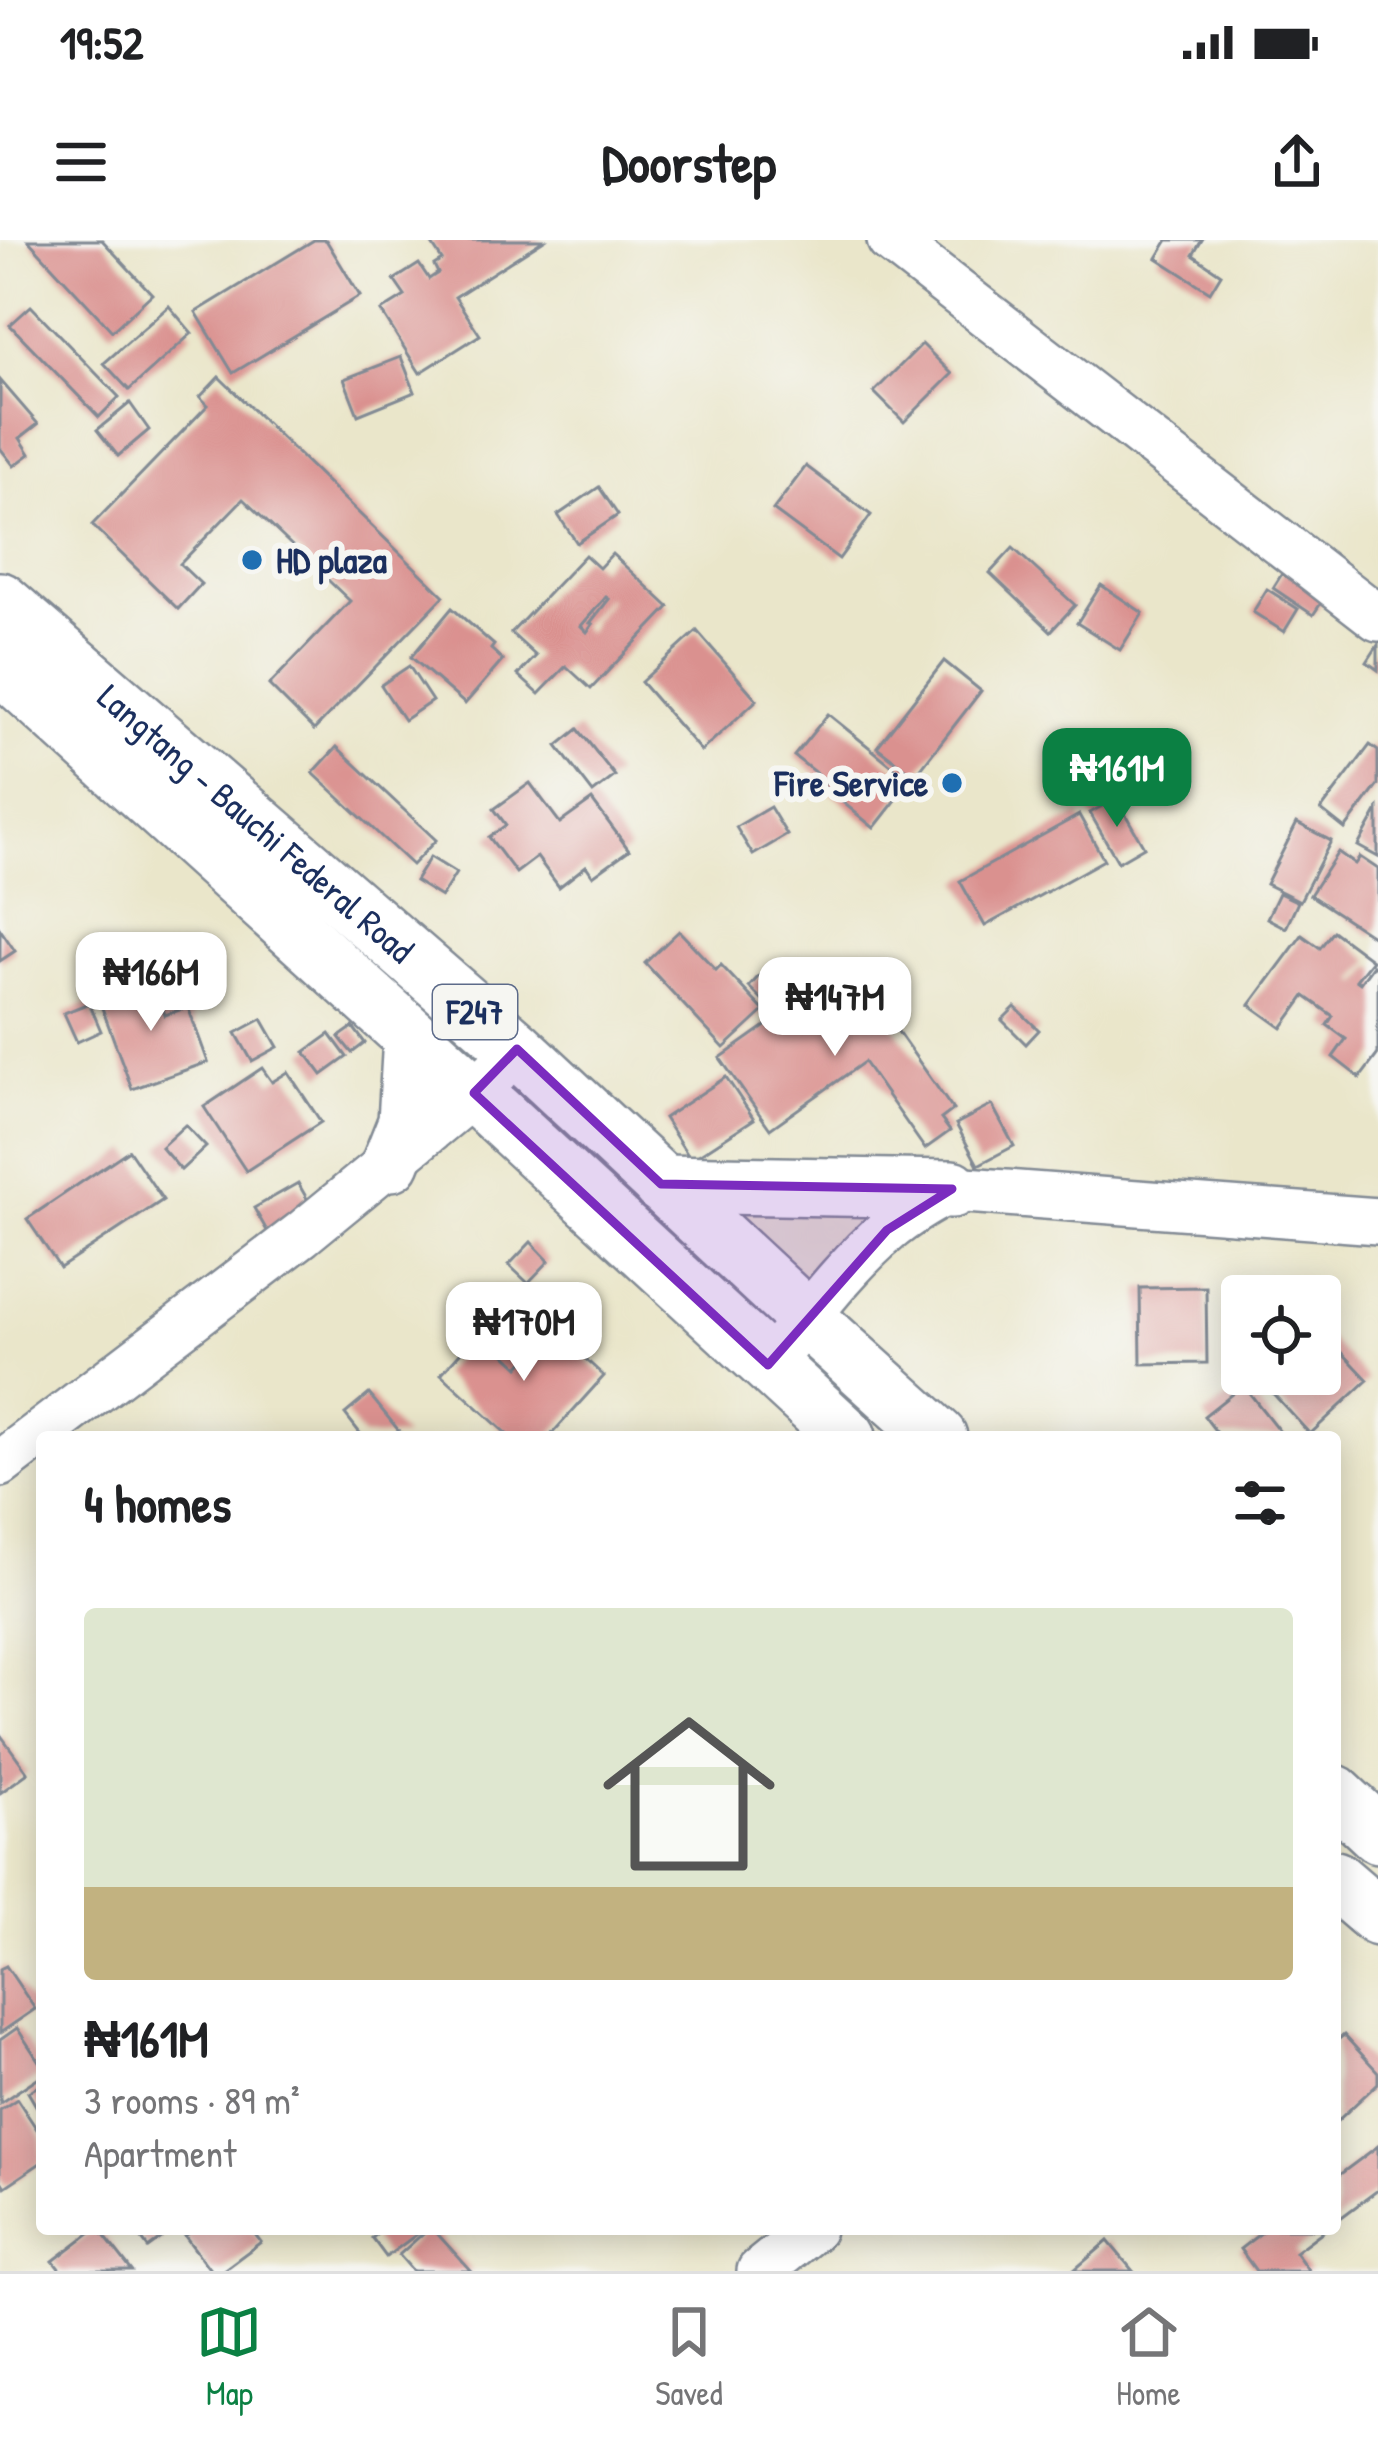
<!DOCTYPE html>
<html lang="en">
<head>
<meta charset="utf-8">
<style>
  body { margin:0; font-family:"Patrick Hand",sans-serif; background:#f2f2f2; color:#202124; height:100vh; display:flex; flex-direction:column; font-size:45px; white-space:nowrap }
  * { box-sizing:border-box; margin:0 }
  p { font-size:39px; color:#757577 }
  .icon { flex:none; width:66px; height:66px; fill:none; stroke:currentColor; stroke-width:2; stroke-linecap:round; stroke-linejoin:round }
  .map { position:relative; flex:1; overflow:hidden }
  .details { position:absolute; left:36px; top:1191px; width:1305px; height:804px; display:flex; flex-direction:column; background:#fff; border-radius:12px; box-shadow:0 6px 30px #0003 }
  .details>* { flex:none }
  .buttons { position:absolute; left:1221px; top:1035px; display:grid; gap:24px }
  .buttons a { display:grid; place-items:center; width:120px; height:120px; border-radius:12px; background:#fff; box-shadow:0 6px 30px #0003; font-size:60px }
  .price { position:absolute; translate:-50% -102px; padding:0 27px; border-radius:24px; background:#fff; color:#222; font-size:39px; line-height:78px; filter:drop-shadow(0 3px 6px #0008) }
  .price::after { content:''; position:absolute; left:50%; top:72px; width:36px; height:27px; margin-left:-18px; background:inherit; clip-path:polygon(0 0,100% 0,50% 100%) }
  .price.active { background:#0b8043; color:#fff }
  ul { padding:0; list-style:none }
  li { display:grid; align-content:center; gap:24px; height:636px; padding:0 48px }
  li span { display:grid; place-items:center; height:372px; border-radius:12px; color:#555 }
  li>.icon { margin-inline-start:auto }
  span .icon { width:216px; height:216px; fill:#fffc; stroke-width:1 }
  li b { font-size:51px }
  h2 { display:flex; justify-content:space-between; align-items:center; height:144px; padding:0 48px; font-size:51px }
  .status { display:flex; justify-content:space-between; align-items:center; height:84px; padding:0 60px; background:#fff; direction:ltr }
  .status svg { height:33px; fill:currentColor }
  header { display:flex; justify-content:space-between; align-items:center; height:156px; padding:0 48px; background:#fff; font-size:54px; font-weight:700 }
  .tab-bar { display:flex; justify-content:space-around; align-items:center; height:168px; border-top:3px solid #e0e0e0; background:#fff; font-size:33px; color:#757577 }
  .tab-bar a { display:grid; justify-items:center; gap:6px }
  .tab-bar .active { color:#0b8043 }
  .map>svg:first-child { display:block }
  .building { fill:#da918f; fill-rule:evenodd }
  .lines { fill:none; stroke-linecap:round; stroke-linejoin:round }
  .minor-casing { stroke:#828a94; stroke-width:50 }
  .major-casing { stroke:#828a94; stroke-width:62 }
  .minor { stroke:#fff; stroke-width:45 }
  .major { stroke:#fff; stroke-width:57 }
  .marked { fill:#7b2cbf; fill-opacity:0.2; stroke:#7b2cbf; stroke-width:9; stroke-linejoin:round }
  .poi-dot { fill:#1f6fb2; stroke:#f6f6f2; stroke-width:4.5 }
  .labels { text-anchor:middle; stroke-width:12; stroke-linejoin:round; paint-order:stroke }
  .shield { fill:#f6f6f2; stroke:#5d6b8a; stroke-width:3 }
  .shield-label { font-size:33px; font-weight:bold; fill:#1b2f5e }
  .poi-label { font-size:36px; font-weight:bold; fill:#1b2f5e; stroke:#f6f6f2; text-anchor:start }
  .street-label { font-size:36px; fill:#1b2f5e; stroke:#f6f6f2 }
</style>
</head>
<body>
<div class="status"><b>19:52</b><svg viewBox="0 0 49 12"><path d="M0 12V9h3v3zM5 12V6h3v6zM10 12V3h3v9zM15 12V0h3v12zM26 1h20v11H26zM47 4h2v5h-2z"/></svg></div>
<header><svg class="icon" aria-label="menu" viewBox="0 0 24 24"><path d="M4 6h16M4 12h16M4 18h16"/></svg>Doorstep<svg class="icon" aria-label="share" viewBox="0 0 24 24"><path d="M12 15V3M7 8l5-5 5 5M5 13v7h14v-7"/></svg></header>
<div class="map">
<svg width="1378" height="2031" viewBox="0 0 1378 2031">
  <rect width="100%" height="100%" fill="#f6f6f2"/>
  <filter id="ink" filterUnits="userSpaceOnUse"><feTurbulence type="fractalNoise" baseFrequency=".00833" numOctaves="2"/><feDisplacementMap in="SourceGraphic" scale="24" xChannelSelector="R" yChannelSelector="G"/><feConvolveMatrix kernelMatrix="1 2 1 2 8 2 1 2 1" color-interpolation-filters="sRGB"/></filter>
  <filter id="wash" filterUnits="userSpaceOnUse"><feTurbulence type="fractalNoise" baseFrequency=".004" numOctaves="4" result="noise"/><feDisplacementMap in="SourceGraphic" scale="48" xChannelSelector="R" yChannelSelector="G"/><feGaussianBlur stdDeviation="2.7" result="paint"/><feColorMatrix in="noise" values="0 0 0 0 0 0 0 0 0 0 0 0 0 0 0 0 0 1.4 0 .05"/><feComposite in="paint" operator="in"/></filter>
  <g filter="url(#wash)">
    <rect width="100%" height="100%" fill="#eae6ca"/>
    <g id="blocks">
      <!-- building -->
      <g class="building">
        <path d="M 28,0 L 102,0 L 152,54 L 112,91 Z"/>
        <path d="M 314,0 L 326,0 L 360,56 L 233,133 L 196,72 Z"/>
        <path d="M 429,0 L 544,0 L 455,57 L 480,95 L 420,133 L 381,71 L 405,56 L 394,40 L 419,24 L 429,39 L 438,33 L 434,25 L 442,20 Z"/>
        <path d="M 1168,0 L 1202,0 L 1193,15 L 1221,34 L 1210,52 L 1157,18 Z"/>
        <path d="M 31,66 L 119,157 L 99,177 L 10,85 Z"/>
        <path d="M 169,66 L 192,93 L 129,150 L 104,123 Z"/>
        <path d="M 922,104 L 952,134 L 904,182 L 874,152 Z"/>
        <path d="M 401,117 L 415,152 L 358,175 L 344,139 Z"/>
        <path d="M 219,137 L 444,356 L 314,490 L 269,445 L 350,361 L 243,259 L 180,324 L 201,344 L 178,369 L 92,285 L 208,165 L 200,157 Z"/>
        <path d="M 0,140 L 38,184 L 20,198 L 30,214 L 14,226 L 0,208 Z"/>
        <path d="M 130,163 L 149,190 L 118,216 L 97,190 Z"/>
        <path d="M 806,226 L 871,275 L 839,319 L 773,270 Z"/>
        <path d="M 599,247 L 618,275 L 577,303 L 558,275 Z"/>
        <path d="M 1013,308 L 1075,365 L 1051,391 L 990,333 Z"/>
        <path d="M 612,314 L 669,367 L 591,449 L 566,426 L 539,454 L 518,435 L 536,416 L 511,393 L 585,315 L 599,328 ZM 606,357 L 609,359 L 590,383 L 593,384 L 587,392 L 581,386 Z"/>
        <path d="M 1290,321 L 1331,348 L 1313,375 L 1273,348 Z"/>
        <path d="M 1101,345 L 1143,373 L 1120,410 L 1077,383 Z"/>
        <path d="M 1267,349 L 1298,369 L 1284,392 L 1253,372 Z"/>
        <path d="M 452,368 L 494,405 L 491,409 L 503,420 L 465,464 L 411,417 Z"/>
        <path d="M 697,391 L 757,460 L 701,511 L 641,442 Z"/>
        <path d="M 1378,405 L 1378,430 L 1367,422 Z"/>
        <path d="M 944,421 L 981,451 L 915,536 L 877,507 Z"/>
        <path d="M 409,426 L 432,461 L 404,480 L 381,445 Z"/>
        <path d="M 828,474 L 911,541 L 874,588 L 823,546 L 826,541 L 794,516 Z"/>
        <path d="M 578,489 L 615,536 L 593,553 L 557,506 Z"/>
        <path d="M 1370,505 L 1378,511 L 1378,545 L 1345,589 L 1321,570 Z"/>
        <path d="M 337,507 L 436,600 L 412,625 L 313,533 Z"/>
        <path d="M 530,543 L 560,583 L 592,560 L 629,610 L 593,636 L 586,626 L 559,647 L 537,617 L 516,633 L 489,597 L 506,585 L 494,569 Z"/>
        <path d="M 1116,558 L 1144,607 L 1118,622 L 1090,573 Z"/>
        <path d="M 770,567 L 787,595 L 753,615 L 736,587 Z"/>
        <path d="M 1378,570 L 1378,617 L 1358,606 Z"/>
        <path d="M 1079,575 L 1104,620 L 985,686 L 960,641 Z"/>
        <path d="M 1297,583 L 1331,601 L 1300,661 L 1266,644 Z"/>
        <path d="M 1338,612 L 1355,624 L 1360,617 L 1378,629 L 1378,687 L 1372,696 L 1310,655 Z"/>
        <path d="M 430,617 L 456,633 L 441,657 L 415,641 Z"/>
        <path d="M 1279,653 L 1298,662 L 1286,688 L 1267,678 Z"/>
        <path d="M 0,689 L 15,711 L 0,721 Z"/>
        <path d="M 679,691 L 716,730 L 721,725 L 764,771 L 724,808 L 645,723 Z"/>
        <path d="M 1333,691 L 1372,720 L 1356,740 L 1360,743 L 1373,725 L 1378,729 L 1378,814 L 1360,838 L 1333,817 L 1346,799 L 1327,785 L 1333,776 L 1305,756 L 1282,788 L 1250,765 L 1302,695 L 1320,708 Z"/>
        <path d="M 845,730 L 869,764 L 875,759 L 953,870 L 941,879 L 950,891 L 925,909 L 864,822 L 770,889 L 720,818 Z"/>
        <path d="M 759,736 L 775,752 L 765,763 L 749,747 Z"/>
        <path d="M 151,737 L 165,775 L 188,767 L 208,822 L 132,849 L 98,757 Z"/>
        <path d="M 89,763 L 101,791 L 77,802 L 64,773 Z"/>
        <path d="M 1015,767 L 1039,790 L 1026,804 L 1002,780 Z"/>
        <path d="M 262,779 L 278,807 L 252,821 L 236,793 Z"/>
        <path d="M 353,787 L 365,803 L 352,813 L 339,797 Z"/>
        <path d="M 330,794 L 347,817 L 322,835 L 305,812 Z"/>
        <path d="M 262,828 L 272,842 L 288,832 L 321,882 L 246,931 L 204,867 Z"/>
        <path d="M 726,837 L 754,879 L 691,920 L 664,878 Z"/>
        <path d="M 992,865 L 1014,906 L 978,925 L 956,884 Z"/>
        <path d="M 185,885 L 206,907 L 181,930 L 161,907 Z"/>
        <path d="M 129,910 L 163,960 L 60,1028 L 27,979 Z"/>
        <path d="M 298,943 L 314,971 L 270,996 L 254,968 Z"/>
        <path d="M 531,1002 L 549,1021 L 528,1043 L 509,1025 Z"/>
        <path d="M 1206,1047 L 1207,1123 L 1141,1124 L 1140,1048 Z"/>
        <path d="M 553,1089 L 604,1136 L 549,1197 L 510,1197 L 441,1134 L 480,1091 L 519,1127 Z"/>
        <path d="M 1320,1089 L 1368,1140 L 1310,1194 L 1268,1148 L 1282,1134 L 1320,1134 Z"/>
        <path d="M 1243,1145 L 1284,1197 L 1220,1197 L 1204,1176 Z"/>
        <path d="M 369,1154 L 404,1197 L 363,1197 L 345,1174 Z"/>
        <path d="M 0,1494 L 28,1533 L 0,1553 Z"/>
        <path d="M 6,1726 L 35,1769 L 0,1793 L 0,1729 Z"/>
        <path d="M 17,1788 L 42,1826 L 42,1835 L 0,1863 L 0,1800 Z"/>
        <path d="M 1344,1795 L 1378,1832 L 1378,1843 L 1335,1883 L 1335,1802 Z"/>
        <path d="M 42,1844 L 42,1876 L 28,1852 Z"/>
        <path d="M 17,1859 L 42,1897 L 42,1922 L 5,1947 L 0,1939 L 0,1870 Z"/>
        <path d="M 1378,1906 L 1378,1950 L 1335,1982 L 1335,1938 Z"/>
        <path d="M 95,1989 L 99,1989 L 132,2031 L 61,2031 L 53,2021 Z"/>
        <path d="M 134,1989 L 174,1989 L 148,2008 Z"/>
        <path d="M 190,1989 L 251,1989 L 261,2002 L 222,2031 L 211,2031 L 185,1996 L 192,1991 Z"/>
        <path d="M 384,1989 L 424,1989 L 386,2017 L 372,1998 Z"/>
        <path d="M 428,1989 L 433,1989 L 471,2031 L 413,2031 L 399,2015 Z"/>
        <path d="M 1266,1989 L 1326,1989 L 1295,2012 L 1309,2031 L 1256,2031 L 1240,2009 Z"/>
        <path d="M 1108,2001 L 1133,2031 L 1073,2031 Z"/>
      </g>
    </g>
  </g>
  <g filter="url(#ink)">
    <use href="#blocks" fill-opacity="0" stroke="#828a94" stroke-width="3"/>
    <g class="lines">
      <!-- minor casing -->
      <g class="minor-casing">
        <g id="minor">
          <path d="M 890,0 L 1378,378"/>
          <path d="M 768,1125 C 806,1080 843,1028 888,990 C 908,973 929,961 952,949 L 1378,981"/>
          <path d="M 0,1224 L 302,994 L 474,853 L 496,831"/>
          <path d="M 760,2031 L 812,1989"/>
        </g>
      </g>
      <!-- major casing -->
      <g class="major-casing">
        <g id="major">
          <path id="s1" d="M 0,361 L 517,809 L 807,1079 L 938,1197"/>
          <path d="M 0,424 L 474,853 L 847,1197"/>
          <path d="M 391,922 L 407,882 L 412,797"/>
          <path d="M 661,944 L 952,949"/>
          <path d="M 1335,1554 L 1378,1594"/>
          <path d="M 1335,1640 L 1378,1677"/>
        </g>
      </g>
      <!-- minor -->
      <use href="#minor" class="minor"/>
      <!-- major -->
      <use href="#major" class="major"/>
    </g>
  </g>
  <!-- marked area -->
  <path class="marked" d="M 517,809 L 661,944 L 952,949 L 887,990 L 768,1125 L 474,853 Z"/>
  <!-- markers -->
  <g class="poi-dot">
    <circle cx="252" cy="320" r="12"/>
    <circle cx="952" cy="543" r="12"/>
  </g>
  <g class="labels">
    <!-- shield labels -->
    <rect class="shield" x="433" y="745" width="84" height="54" rx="9"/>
    <g class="shield-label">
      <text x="475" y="784">F247</text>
    </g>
    <!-- poi labels -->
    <g class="poi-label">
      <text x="276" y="333">HD plaza</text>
      <text x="928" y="556" text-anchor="end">Fire Service</text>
    </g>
    <!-- street labels -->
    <g class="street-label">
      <text dy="13" stroke="none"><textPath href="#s1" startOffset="339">Langtang - Bauchi Federal Road</textPath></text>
    </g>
  </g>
</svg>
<div class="buttons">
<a><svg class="icon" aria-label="locate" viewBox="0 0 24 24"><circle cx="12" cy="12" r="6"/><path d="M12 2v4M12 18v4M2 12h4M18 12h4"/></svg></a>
</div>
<b class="price active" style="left:1117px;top:590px">₦161M</b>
<b class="price" style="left:151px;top:794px">₦166M</b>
<b class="price" style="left:835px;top:819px">₦147M</b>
<b class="price" style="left:524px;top:1144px">₦170M</b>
<section class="details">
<h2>4 homes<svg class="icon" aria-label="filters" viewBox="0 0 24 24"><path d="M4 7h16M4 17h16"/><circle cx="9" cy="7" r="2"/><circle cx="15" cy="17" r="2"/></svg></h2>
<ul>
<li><span style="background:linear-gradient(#dfe7d0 75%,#c2b280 0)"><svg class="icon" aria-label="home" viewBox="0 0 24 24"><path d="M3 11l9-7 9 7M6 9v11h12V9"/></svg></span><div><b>₦161M</b><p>3 rooms · 89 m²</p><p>Apartment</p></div></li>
</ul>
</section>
</div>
<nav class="tab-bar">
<a class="active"><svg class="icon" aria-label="map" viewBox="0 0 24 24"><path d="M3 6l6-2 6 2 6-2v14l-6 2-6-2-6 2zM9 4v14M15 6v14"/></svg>Map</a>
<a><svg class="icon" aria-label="saved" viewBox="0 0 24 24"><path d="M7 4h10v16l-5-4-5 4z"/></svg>Saved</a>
<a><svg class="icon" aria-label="home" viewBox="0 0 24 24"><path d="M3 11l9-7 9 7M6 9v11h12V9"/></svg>Home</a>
</nav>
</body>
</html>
